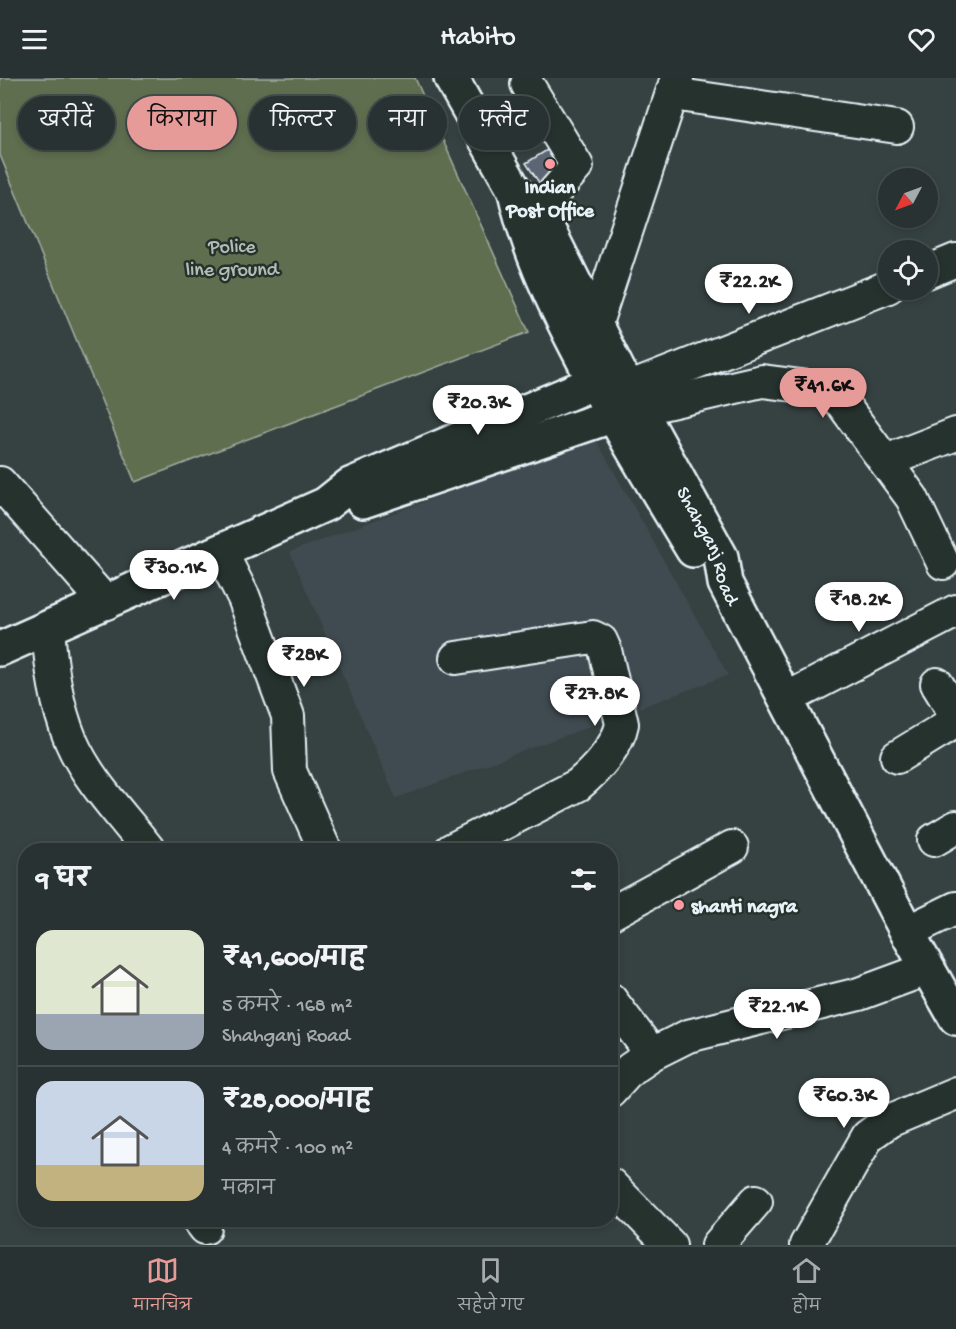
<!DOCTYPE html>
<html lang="hi">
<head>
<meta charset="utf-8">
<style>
  body { margin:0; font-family:"Gochi Hand","Playpen Sans Deva",sans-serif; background:#303a3a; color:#f1f3f6; height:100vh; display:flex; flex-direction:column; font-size:22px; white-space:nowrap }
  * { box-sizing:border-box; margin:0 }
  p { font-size:20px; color:#a5aaac }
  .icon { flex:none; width:33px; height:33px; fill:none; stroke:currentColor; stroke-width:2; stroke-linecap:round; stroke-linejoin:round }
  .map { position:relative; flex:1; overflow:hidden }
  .details { position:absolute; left:18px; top:765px; width:600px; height:384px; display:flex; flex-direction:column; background:#283232; border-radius:24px; box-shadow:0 3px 9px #0003,0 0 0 2px #444d4d }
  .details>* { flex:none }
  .banner { position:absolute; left:18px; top:18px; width:600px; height:54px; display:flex; gap:12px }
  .needle { width:39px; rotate:229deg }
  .controls { position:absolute; left:878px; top:90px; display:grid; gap:12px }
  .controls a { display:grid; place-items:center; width:60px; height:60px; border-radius:50%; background:#283232; box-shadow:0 3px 9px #0003,0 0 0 2px #444d4d; font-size:30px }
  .price { position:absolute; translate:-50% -51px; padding:0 14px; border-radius:21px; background:#fff; color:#222; font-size:20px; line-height:39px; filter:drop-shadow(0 2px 3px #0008) }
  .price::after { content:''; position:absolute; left:50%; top:36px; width:18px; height:14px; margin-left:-9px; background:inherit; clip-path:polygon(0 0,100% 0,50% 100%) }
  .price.current { background:#e69b98; color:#111 }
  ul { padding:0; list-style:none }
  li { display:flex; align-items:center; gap:18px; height:150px; padding:0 18px }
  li+li { border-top:2px solid #444d4d }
  li span { display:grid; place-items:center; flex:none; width:168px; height:120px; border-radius:18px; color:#555 }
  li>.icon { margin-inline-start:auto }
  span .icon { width:72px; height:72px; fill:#fffc; stroke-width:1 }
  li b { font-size:26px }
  h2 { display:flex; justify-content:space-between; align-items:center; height:72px; padding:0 18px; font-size:26px }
  .chip { padding:0 21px; border-radius:27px; background:#283232; box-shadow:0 3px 9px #0003,0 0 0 2px #444d4d; font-size:21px; line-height:54px }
  .chip.current { background:#e69b98; color:#111 }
  header { display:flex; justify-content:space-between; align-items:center; height:78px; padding:0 18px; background:#283232; font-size:27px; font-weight:600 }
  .dock { display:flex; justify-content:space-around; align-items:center; height:84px; border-top:2px solid #444d4d; background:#283232; font-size:16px; color:#a5aaac }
  .dock a { display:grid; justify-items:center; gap:3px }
  .dock .current { color:#e69b98 }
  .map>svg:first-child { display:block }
  .built { fill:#414c51 }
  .green { fill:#5f6e50; stroke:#a4b0a4; stroke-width:1.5 }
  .building { fill:#5c6573; stroke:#e8f1f8; stroke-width:1.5 }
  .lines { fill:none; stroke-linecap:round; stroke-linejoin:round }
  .minor-casing { stroke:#e8f1f8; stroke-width:36 }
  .major-casing { stroke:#e8f1f8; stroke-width:38 }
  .minor { stroke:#26332d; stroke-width:32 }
  .major { stroke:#26332d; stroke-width:33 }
  .poi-dot { fill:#ff9aa2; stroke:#26332d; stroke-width:2 }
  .labels { text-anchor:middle; stroke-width:5; stroke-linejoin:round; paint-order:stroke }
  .poi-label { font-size:20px; font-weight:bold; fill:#e8f1f8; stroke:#26332d }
  .park-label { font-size:20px; fill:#b1bdb5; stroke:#26332d }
  .street-label { font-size:20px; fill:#e8f1f8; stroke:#26332d }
</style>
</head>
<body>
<header><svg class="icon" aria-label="menu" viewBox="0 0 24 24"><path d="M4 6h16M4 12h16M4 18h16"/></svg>Habito<svg class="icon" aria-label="heart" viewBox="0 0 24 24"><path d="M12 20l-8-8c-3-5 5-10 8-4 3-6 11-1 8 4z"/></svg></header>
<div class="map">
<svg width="956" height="1167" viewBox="0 0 956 1167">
  <rect width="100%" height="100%" fill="#364242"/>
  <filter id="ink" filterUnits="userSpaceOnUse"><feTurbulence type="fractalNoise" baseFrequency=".0167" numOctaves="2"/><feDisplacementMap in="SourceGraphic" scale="12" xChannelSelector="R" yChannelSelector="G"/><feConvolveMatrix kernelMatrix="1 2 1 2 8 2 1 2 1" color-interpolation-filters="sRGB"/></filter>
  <g filter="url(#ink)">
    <!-- built -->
    <path class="built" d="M 595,360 L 728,597 L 396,720 L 290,474 Z"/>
    <!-- green -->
    <path class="green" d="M 0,0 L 415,0 L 529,254 L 135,404 L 0,77 Z"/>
    <!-- building -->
    <path class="building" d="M 557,66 L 574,87 L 540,106 L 526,85 Z"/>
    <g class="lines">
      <!-- minor casing -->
      <g class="minor-casing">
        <g id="minor">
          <path d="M 527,6 L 577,88 L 536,135"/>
          <path d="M 673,16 L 897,49"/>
          <path d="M 927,194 L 956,182"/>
          <path d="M 596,245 L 677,0"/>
          <path d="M 628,311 L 888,209"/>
          <path d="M 640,331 L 762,303 L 825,311 L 842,325 L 912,420 L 943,485"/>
          <path d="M 886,383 L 956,356"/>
          <path d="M 0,405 L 106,525"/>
          <path d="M 221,474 L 244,520 L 288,638 L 290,693 L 325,772"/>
          <path d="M 48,550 C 51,589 56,627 71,663 C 88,703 123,738 149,772"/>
          <path d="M 937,606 L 956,637"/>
          <path d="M 786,621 L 956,533"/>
          <path d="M 897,679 L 956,643"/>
          <path d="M 934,762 L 956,749"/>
          <path d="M 451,772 L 578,707 C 595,693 618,668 622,646 L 605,572 L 601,563 L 593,559 L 456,580"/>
          <path d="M 610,836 L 732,769"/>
          <path d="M 907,854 L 956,830"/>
          <path d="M 610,921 L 652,976"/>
          <path d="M 610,1013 L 630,991 L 652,976 L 688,958 L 859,916 L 927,891"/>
          <path d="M 610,1106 L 670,1167"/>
          <path d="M 199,1142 L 205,1150"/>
          <path d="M 718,1167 L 756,1123"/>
          <path d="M 806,1167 L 868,1058 L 889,1043 L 956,1015"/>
        </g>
      </g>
      <!-- major casing -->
      <g class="major-casing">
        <g id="major">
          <path id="s1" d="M 451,0 L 515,113 L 544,144 L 619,294 L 721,479 L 725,505 L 907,854 L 956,940"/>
          <path d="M 515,114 C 527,168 550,217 575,266 C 611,337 652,404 693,472"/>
          <path d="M 363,423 L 632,331"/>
          <path d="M 0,571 L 326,426 L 350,407 L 619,294"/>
        </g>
      </g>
      <!-- minor -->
      <use href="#minor" class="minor"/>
      <!-- major -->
      <use href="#major" class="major"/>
    </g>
  </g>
  <!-- markers -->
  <g class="poi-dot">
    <circle cx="550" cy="86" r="6"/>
    <circle cx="679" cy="827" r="6"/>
  </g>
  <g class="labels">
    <!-- poi labels -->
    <g class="poi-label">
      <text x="550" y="115">Indian<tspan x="550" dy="23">Post Office</tspan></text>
      <text x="691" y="834" text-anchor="start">shanti nagra</text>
    </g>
    <!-- park labels -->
    <g class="park-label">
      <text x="232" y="174">Police<tspan x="232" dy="23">line ground</tspan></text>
    </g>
    <!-- street labels -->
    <g class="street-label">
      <text dy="7" stroke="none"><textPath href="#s1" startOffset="536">Shahganj Road</textPath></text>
    </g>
  </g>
</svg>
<div class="controls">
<a><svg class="needle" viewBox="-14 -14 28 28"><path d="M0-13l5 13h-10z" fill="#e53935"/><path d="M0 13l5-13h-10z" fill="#a5aaac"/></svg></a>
<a><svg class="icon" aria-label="locate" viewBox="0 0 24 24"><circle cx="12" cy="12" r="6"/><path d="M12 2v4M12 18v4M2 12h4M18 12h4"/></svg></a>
</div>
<b class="price" style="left:749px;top:237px">₹22.2K</b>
<b class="price current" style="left:823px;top:341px">₹41.6K</b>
<b class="price" style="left:478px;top:358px">₹20.3K</b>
<b class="price" style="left:174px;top:523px">₹30.1K</b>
<b class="price" style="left:859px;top:555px">₹18.2K</b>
<b class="price" style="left:304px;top:610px">₹28K</b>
<b class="price" style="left:595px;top:649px">₹27.8K</b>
<b class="price" style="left:777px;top:962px">₹22.1K</b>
<b class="price" style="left:844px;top:1051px">₹60.3K</b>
<div class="banner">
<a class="chip">खरीदें</a>
<a class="chip current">किराया</a>
<a class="chip">फ़िल्टर</a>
<a class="chip">नया</a>
<a class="chip">फ़्लैट</a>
</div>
<section class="details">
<h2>9 घर<svg class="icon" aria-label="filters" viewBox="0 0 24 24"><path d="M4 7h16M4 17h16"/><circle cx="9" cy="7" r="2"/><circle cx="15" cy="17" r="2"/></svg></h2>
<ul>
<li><span style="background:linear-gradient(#dfe7d0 70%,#9aa5b1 0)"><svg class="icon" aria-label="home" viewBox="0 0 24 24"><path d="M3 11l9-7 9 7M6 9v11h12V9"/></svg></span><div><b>₹41,600/माह</b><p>5 कमरे · 168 m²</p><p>Shahganj Road</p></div></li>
<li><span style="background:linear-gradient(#c9d6e8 70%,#c2b280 0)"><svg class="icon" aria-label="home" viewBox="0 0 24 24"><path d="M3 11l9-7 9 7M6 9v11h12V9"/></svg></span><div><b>₹28,000/माह</b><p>4 कमरे · 100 m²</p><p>मकान</p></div></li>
</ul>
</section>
</div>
<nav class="dock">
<a class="current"><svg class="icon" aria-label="map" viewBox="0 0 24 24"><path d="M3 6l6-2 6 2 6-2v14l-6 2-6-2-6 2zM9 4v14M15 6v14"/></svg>मानचित्र</a>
<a><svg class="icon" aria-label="saved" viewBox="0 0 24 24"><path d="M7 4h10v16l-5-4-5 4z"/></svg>सहेजे गए</a>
<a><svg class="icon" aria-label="home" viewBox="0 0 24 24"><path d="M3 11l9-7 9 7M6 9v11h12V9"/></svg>होम</a>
</nav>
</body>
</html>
